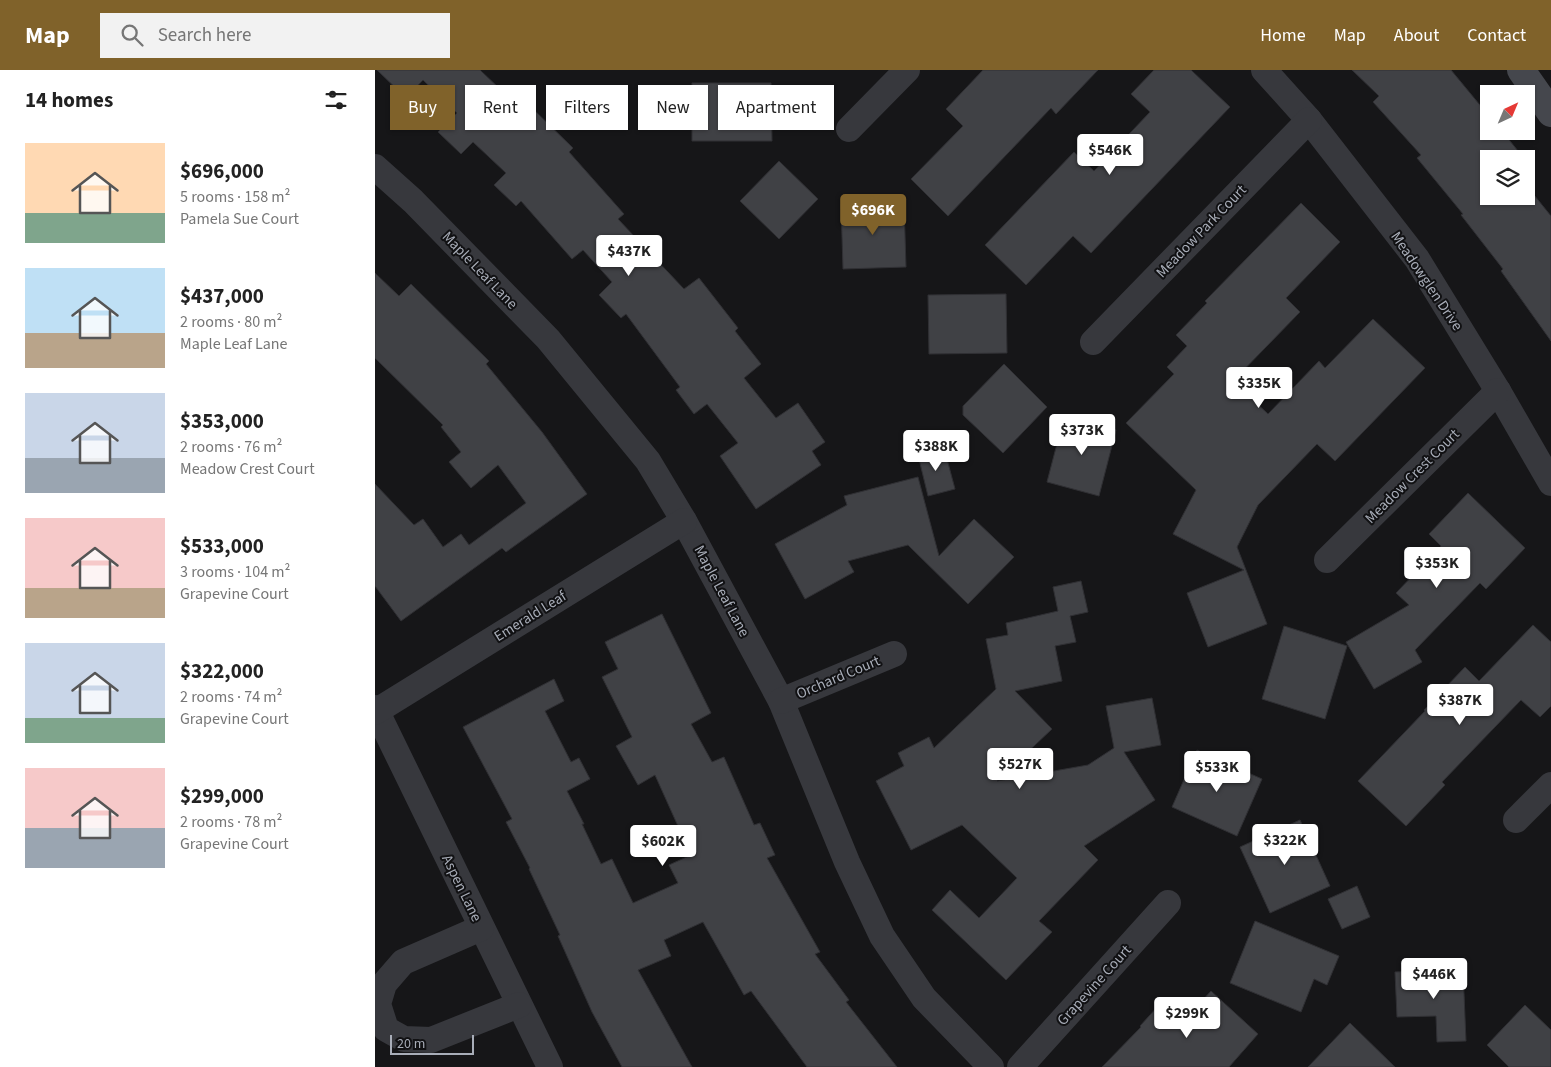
<!DOCTYPE html>
<html lang="en">
<head>
<meta charset="utf-8">
<style>
  body { margin:0; font-family:"Source Sans 3",sans-serif; background:#f2f2f2; color:#222; height:100vh; display:flex; flex-direction:column; font-size:19px; white-space:nowrap }
  * { box-sizing:border-box; margin:0 }
  p { font-size:16px; color:#767676 }
  .icon { flex:none; width:28px; height:28px; fill:none; stroke:currentColor; stroke-width:2; stroke-linecap:round; stroke-linejoin:round }
  .map { position:relative; flex:1; overflow:hidden }
  .drawer { display:flex; flex-direction:column; background:#fff; width:375px }
  .drawer>* { flex:none }
  .hud { position:absolute; left:15px; top:15px; width:475px; height:45px; display:flex; gap:10px }
  .needle { width:32px; rotate:44deg }
  .tools { position:absolute; left:1105px; top:15px; display:grid; gap:10px }
  .tools a { display:grid; place-items:center; width:55px; height:55px; border-radius:0px; background:#fff; box-shadow:0 1px 4px #0004; font-size:25px }
  .scale { position:absolute; left:15px; bottom:12px; width:84px; box-sizing:border-box; padding-left:5px; border:2px solid #a8adb8; border-top:0; font-size:14px; line-height:18px; white-space:nowrap; color:#a8adb8; -webkit-text-stroke:4px #111113; paint-order:stroke }
  .price { position:absolute; translate:-50% -42px; padding:0 11px; border-radius:5px; background:#fff; color:#222; font-size:16px; line-height:32px; filter:drop-shadow(0 1px 2px #0008) }
  .price::after { content:''; position:absolute; left:50%; top:30px; width:15px; height:11px; margin-left:-8px; background:inherit; clip-path:polygon(0 0,100% 0,50% 100%) }
  .price.selected { background:#80622a; color:#fff }
  ul { padding:0; list-style:none }
  li { display:flex; align-items:center; gap:15px; height:125px; padding:0 25px }
  li span { display:grid; place-items:center; flex:none; width:140px; height:100px; border-radius:0px; color:#555 }
  li>.icon { margin-inline-start:auto }
  span .icon { width:60px; height:60px; fill:#fffc; stroke-width:1 }
  li b { font-size:21px }
  h2 { display:flex; justify-content:space-between; align-items:center; height:60px; padding:0 25px; font-size:21px }
  .chip { padding:0 18px; border-radius:0px; background:#fff; box-shadow:0 1px 4px #0004; font-size:18px; line-height:45px }
  .chip.selected { background:#80622a; color:#fff }
  header { display:flex; align-items:center; gap:30px; box-sizing:border-box; height:70px; padding:0 25px; background:#80622a; color:#fff }
  header strong { font-size:24px }
  nav { display:flex; gap:28px; margin-inline-start:auto; font-size:18px }
  .search { width:350px; height:45px; background:#f2f2f2; display:flex; align-items:center; gap:12px; box-sizing:border-box; padding:0 18px; border-radius:0px; color:#767676; font-size:19px }
  main { display:flex; flex:1; min-height:0 }
  .map>svg:first-child { display:block }
  .building { fill:#404145; stroke:#303034 }
  .lines { fill:none; stroke-linecap:round; stroke-linejoin:round }
  .minor { stroke:#37383d; stroke-width:26 }
  .secondary { stroke:#45474d; stroke-width:28 }
  .labels { text-anchor:middle; stroke-width:4; stroke-linejoin:round; paint-order:stroke }
  .street-label { font-size:15px; fill:#a8adb8; stroke:#111113 }
</style>
</head>
<body>
<header>
<strong>Map</strong>
<div class="search"><svg class="icon" aria-label="search" viewBox="0 0 24 24"><circle cx="10" cy="10" r="6"/><path d="M15 15l6 6"/></svg>Search here</div>
<nav><a>Home</a><a>Map</a><a>About</a><a>Contact</a></nav>
</header>
<main>
<section class="drawer">
<h2>14 homes<svg class="icon" aria-label="filters" viewBox="0 0 24 24"><path d="M4 7h16M4 17h16"/><circle cx="9" cy="7" r="2"/><circle cx="15" cy="17" r="2"/></svg></h2>
<ul>
<li><span style="background:linear-gradient(#ffd9b3 70%,#7fa58c 0)"><svg class="icon" aria-label="home" viewBox="0 0 24 24"><path d="M3 11l9-7 9 7M6 9v11h12V9"/></svg></span><div><b>$696,000</b><p>5 rooms · 158 m²</p><p>Pamela Sue Court</p></div></li>
<li><span style="background:linear-gradient(#bfe0f5 65%,#b9a48a 0)"><svg class="icon" aria-label="home" viewBox="0 0 24 24"><path d="M3 11l9-7 9 7M6 9v11h12V9"/></svg></span><div><b>$437,000</b><p>2 rooms · 80 m²</p><p>Maple Leaf Lane</p></div></li>
<li><span style="background:linear-gradient(#c9d6e8 65%,#9aa5b1 0)"><svg class="icon" aria-label="home" viewBox="0 0 24 24"><path d="M3 11l9-7 9 7M6 9v11h12V9"/></svg></span><div><b>$353,000</b><p>2 rooms · 76 m²</p><p>Meadow Crest Court</p></div></li>
<li><span style="background:linear-gradient(#f6c9c9 70%,#b9a48a 0)"><svg class="icon" aria-label="home" viewBox="0 0 24 24"><path d="M3 11l9-7 9 7M6 9v11h12V9"/></svg></span><div><b>$533,000</b><p>3 rooms · 104 m²</p><p>Grapevine Court</p></div></li>
<li><span style="background:linear-gradient(#c9d6e8 75%,#7fa58c 0)"><svg class="icon" aria-label="home" viewBox="0 0 24 24"><path d="M3 11l9-7 9 7M6 9v11h12V9"/></svg></span><div><b>$322,000</b><p>2 rooms · 74 m²</p><p>Grapevine Court</p></div></li>
<li><span style="background:linear-gradient(#f6c9c9 60%,#9aa5b1 0)"><svg class="icon" aria-label="home" viewBox="0 0 24 24"><path d="M3 11l9-7 9 7M6 9v11h12V9"/></svg></span><div><b>$299,000</b><p>2 rooms · 78 m²</p><p>Grapevine Court</p></div></li>
</ul>
</section>
<div class="map">
<svg width="1176" height="997" viewBox="0 0 1176 997">
  <rect width="100%" height="100%" fill="#161618"/>
  <!-- building -->
  <g class="building">
    <path d="M 2,0 L 105,0 L 147,40 L 153,34 L 198,78 L 194,82 L 249,144 L 243,149 L 309,219 L 324,208 L 363,258 L 360,261 L 386,294 L 369,308 L 401,348 L 423,333 L 450,372 L 437,381 L 446,395 L 381,439 L 345,386 L 363,373 L 332,334 L 319,344 L 301,320 L 305,317 L 251,244 L 246,248 L 224,225 L 237,212 L 208,180 L 197,189 L 146,131 L 141,136 L 119,115 L 131,103 L 98,72 L 86,84 L 63,62 L 82,43 L 48,10 L 31,28 Z"/>
    <path d="M 608,0 L 723,0 L 681,44 L 676,38 L 573,146 L 536,109 L 588,56 L 571,39 Z"/>
    <path d="M 779,0 L 816,0 L 855,37 L 716,183 L 698,166 L 651,215 L 610,175 L 699,82 L 719,101 L 775,42 L 756,24 Z"/>
    <path d="M 977,0 L 1076,0 L 1114,46 L 1114,61 L 1127,61 L 1143,81 L 1133,89 L 1114,89 L 1114,126 L 1151,126 L 1151,115 L 1176,146 L 1176,271 L 1126,201 L 1128,199 L 1086,145 L 1088,144 L 1042,88 L 1046,85 L 998,32 L 1004,26 Z"/>
    <path d="M 317,13 L 396,13 L 397,71 L 317,71 Z"/>
    <path d="M 404,91 L 443,129 L 404,169 L 365,131 Z"/>
    <path d="M 529,133 L 531,197 L 468,199 L 466,134 Z"/>
    <path d="M 926,133 L 965,172 L 911,228 L 925,242 L 858,311 L 893,344 L 944,291 L 950,298 L 998,249 L 1050,298 L 960,391 L 942,374 L 883,435 L 862,477 L 892,554 L 833,577 L 812,523 L 869,500 L 798,464 L 821,420 L 751,353 L 799,304 L 792,297 L 812,276 L 801,265 L 832,233 L 830,231 Z"/>
    <path d="M 0,203 L 24,226 L 36,214 L 114,291 L 111,294 L 167,362 L 212,424 L 131,482 L 127,478 L 26,551 L 0,516 L 0,414 L 39,455 L 48,449 L 68,477 L 86,464 L 94,475 L 151,433 L 123,395 L 96,418 L 74,392 L 86,382 L 66,357 L 68,355 L 0,288 Z"/>
    <path d="M 631,224 L 632,283 L 554,284 L 553,225 Z"/>
    <path d="M 629,294 L 672,337 L 628,383 L 588,345 L 588,336 Z"/>
    <path d="M 689,347 L 741,360 L 724,426 L 672,412 Z"/>
    <path d="M 569,378 L 580,419 L 553,426 L 543,385 Z"/>
    <path d="M 543,407 L 564,486 L 599,449 L 639,487 L 593,534 L 533,475 L 473,491 L 479,502 L 430,529 L 400,474 L 472,435 L 469,426 Z"/>
    <path d="M 1093,423 L 1150,478 L 1111,519 L 1105,513 L 1040,580 L 1047,592 L 999,619 L 971,572 L 1034,535 L 1021,523 L 1066,476 L 1054,464 Z"/>
    <path d="M 706,511 L 713,542 L 695,546 L 701,572 L 680,576 L 687,611 L 640,621 L 677,659 L 622,711 L 713,695 L 739,678 L 731,636 L 777,628 L 786,675 L 749,682 L 780,730 L 709,776 L 723,790 L 664,851 L 677,862 L 631,910 L 557,840 L 575,820 L 604,848 L 642,808 L 587,755 L 536,780 L 501,711 L 529,696 L 523,683 L 554,667 L 559,678 L 621,619 L 611,569 L 633,565 L 631,553 L 683,541 L 678,517 Z"/>
    <path d="M 287,544 L 336,643 L 316,654 L 337,692 L 349,687 L 379,755 L 385,753 L 400,785 L 392,788 L 445,882 L 440,884 L 474,930 L 471,932 L 522,997 L 432,997 L 376,921 L 369,925 L 328,852 L 289,870 L 296,886 L 263,900 L 317,997 L 247,997 L 217,942 L 183,866 L 185,865 L 154,799 L 155,798 L 131,752 L 137,749 L 88,657 L 179,609 L 189,631 L 170,641 L 196,692 L 204,688 L 215,709 L 192,721 L 209,754 L 207,754 L 226,794 L 237,789 L 258,833 L 303,813 L 294,795 L 316,785 L 280,705 L 263,715 L 241,676 L 257,667 L 227,607 L 243,599 L 230,572 Z"/>
    <path d="M 1158,555 L 1176,572 L 1176,636 L 1165,647 L 1146,630 L 1067,712 L 1070,715 L 1031,756 L 983,711 L 1050,641 L 1049,640 L 1090,597 L 1104,611 Z"/>
    <path d="M 909,556 L 972,576 L 950,649 L 887,629 Z"/>
    <path d="M 822,680 L 887,709 L 862,766 L 797,737 Z"/>
    <path d="M 925,750 L 955,816 L 895,843 L 865,777 Z"/>
    <path d="M 982,816 L 995,847 L 967,859 L 953,829 Z"/>
    <path d="M 880,851 L 964,886 L 952,915 L 939,909 L 926,942 L 855,913 Z"/>
    <path d="M 1088,899 L 1091,971 L 1062,972 L 1061,946 L 1022,947 L 1020,902 Z"/>
    <path d="M 836,921 L 883,964 L 854,997 L 727,997 L 766,957 L 765,956 L 784,935 L 805,955 Z"/>
    <path d="M 1150,935 L 1176,960 L 1176,997 L 1134,997 L 1112,975 Z"/>
    <path d="M 975,953 L 1020,997 L 933,997 Z"/>
  </g>
  <g class="lines">
    <!-- minor -->
    <g class="minor">
      <path d="M 889,0 L 934,50 L 1042,189 L 1123,321 L 1176,413"/>
      <path d="M 474,59 L 532,0"/>
      <path d="M 0,97 L 38,131 L 173,269 L 273,391 L 309,451 L 406,631 L 472,792 L 507,866 L 549,928 L 616,997"/>
      <path d="M 718,272 L 934,50"/>
      <path d="M 952,490 L 1123,321"/>
      <path d="M 406,631 L 519,584"/>
      <path d="M 0,638 L 175,997"/>
      <path d="M 0,642 L 309,451"/>
      <path d="M 1141,750 L 1176,715"/>
      <path d="M 106,858 L 28,892 L 9,914 L 3,934 L 11,959 L 29,969 L 56,970 L 144,935"/>
      <path d="M 645,997 L 793,833"/>
    </g>
    <!-- secondary -->
    <path class="secondary" d="M 1146,0 L 1176,43"/>
  </g>
  <g class="labels">
    <!-- street labels -->
    <g class="street-label">
      <text transform="translate(826 161) rotate(-46)" y="5">Meadow Park Court</text>
      <text transform="translate(105 200) rotate(46)" y="5">Maple Leaf Lane</text>
      <text transform="translate(1052 211) rotate(56)" y="5">Meadowglen Drive</text>
      <text transform="translate(1037 406) rotate(-45)" y="5">Meadow Crest Court</text>
      <text transform="translate(347 521) rotate(62)" y="5">Maple Leaf Lane</text>
      <text transform="translate(155 546) rotate(-32)" y="5">Emerald Leaf</text>
      <text transform="translate(463 607) rotate(-23)" y="5">Orchard Court</text>
      <text transform="translate(87 818) rotate(64)" y="5">Aspen Lane</text>
      <text transform="translate(719 915) rotate(-48)" y="5">Grapevine Court</text>
    </g>
  </g>
</svg>
<div class="tools">
<a><svg class="needle" viewBox="-14 -14 28 28"><path d="M0-13l5 13h-10z" fill="#e53935"/><path d="M0 13l5-13h-10z" fill="#767676"/></svg></a>
<a><svg class="icon" aria-label="layers" viewBox="0 0 24 24"><path d="M12 4l9 5-9 5-9-5zM3 14l9 5 9-5"/></svg></a>
</div>
<div class="scale">20 m</div>
<b class="price" style="left:735px;top:106px">$546K</b>
<b class="price selected" style="left:498px;top:166px">$696K</b>
<b class="price" style="left:254px;top:207px">$437K</b>
<b class="price" style="left:884px;top:339px">$335K</b>
<b class="price" style="left:707px;top:386px">$373K</b>
<b class="price" style="left:561px;top:402px">$388K</b>
<b class="price" style="left:1062px;top:519px">$353K</b>
<b class="price" style="left:1085px;top:656px">$387K</b>
<b class="price" style="left:645px;top:720px">$527K</b>
<b class="price" style="left:842px;top:723px">$533K</b>
<b class="price" style="left:910px;top:796px">$322K</b>
<b class="price" style="left:288px;top:797px">$602K</b>
<b class="price" style="left:1059px;top:930px">$446K</b>
<b class="price" style="left:812px;top:969px">$299K</b>
<div class="hud">
<a class="chip selected">Buy</a>
<a class="chip">Rent</a>
<a class="chip">Filters</a>
<a class="chip">New</a>
<a class="chip">Apartment</a>
</div>
</div>
</main>
</body>
</html>
